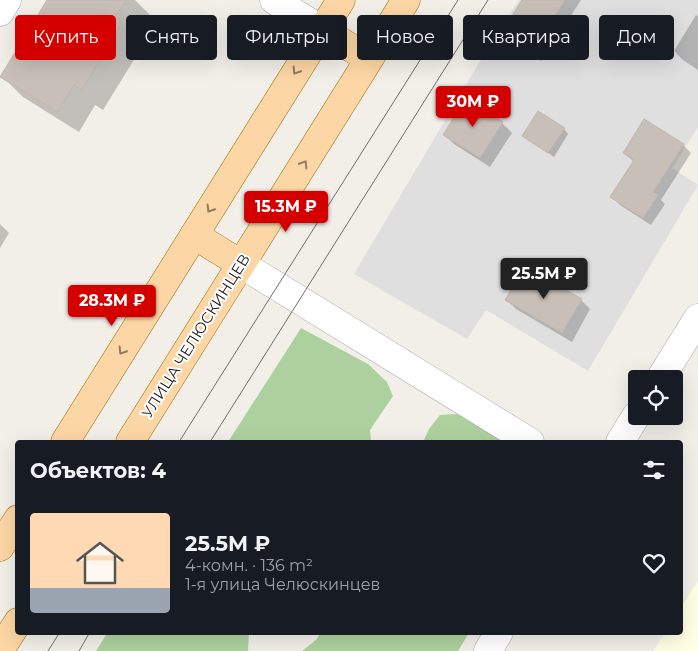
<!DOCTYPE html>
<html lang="ru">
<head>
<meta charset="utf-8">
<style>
  body { margin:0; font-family:Montserrat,sans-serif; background:#242831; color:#f1f3f6; height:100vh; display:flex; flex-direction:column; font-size:19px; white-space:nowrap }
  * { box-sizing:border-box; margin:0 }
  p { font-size:16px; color:#9ea1a6 }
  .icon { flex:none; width:28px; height:28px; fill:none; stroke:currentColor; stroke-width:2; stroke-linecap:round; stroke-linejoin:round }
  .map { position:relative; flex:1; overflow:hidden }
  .drawer { position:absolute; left:15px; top:440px; width:668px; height:195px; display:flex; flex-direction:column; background:#171b24; border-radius:5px; box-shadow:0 5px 20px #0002 }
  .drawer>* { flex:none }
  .hud { position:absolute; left:15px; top:15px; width:669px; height:45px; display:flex; gap:10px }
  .tools { position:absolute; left:628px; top:370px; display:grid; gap:10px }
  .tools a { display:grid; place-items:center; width:55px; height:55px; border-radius:5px; background:#171b24; box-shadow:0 5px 20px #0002; font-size:25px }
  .price { position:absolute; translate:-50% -42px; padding:0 11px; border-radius:5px; background:#d40000; color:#fff; font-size:16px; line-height:32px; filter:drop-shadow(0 1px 2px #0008) }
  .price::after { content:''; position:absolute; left:50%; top:30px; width:15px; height:11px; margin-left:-8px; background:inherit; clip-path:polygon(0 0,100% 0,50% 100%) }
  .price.active { background:#222; color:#fff }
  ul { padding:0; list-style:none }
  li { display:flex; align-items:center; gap:15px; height:125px; padding:0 15px }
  li span { display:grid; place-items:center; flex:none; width:140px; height:100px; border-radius:5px; color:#555 }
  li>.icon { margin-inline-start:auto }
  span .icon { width:60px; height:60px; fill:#fffc; stroke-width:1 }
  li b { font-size:21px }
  h2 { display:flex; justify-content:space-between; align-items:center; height:60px; padding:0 15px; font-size:21px }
  .tag { padding:0 18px; border-radius:5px; background:#171b24; box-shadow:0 5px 20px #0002; font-size:18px; line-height:45px }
  .tag.active { background:#d40000; color:#fff }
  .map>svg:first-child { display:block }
  .residential { fill:#e0dfdf }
  .education { fill:#ffffe5 }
  .forest { fill:#add19e }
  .shadow { fill:#0003 }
  .building { fill:#c7bfb8; stroke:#c4b6ab }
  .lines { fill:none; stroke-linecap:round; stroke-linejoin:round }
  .minor-casing { stroke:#a9a9a9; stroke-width:29 }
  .major-casing { stroke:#a06b00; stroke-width:29 }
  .minor { stroke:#fff; stroke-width:28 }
  .major { stroke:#fcd6a4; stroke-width:28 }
  .tram { stroke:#707070; stroke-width:1 }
  .oneway { stroke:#8f7c63 }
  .labels { text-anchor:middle; stroke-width:4; stroke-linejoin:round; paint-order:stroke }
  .street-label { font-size:15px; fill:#222; stroke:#fff }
</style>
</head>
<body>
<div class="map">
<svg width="698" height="651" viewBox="0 0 698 651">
  <rect width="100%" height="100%" fill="#f2efe9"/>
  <!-- residential -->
  <path class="residential" d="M 519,0 L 698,0 L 698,127 L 672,168 L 698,185 L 588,371 L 486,310 L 467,339 L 354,274 L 482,58 Z"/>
  <!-- education -->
  <path class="education" d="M 698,581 L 698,651 L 653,651 L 665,633 L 680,632 L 680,609 Z"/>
  <!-- forest -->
  <g class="forest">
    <path d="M 301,328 L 368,364 L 387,382 L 393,396 L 370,430 L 371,442 L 228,442 Z"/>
    <path d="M 459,414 L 504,442 L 423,442 L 429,429 L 440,415 Z"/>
    <path d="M 108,632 L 249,632 L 249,633 L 248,651 L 96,651 Z"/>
    <path d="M 320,633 L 320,632 L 469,633 L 458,651 L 302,651 L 317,639 Z"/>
  </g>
  <!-- shadow -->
  <g class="shadow">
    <path d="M 48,0 L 135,0 L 150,15 L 136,38 L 143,45 L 103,110 L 95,105 L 79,132 L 23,97 L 2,76 Z"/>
    <path d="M 523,0 L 581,0 L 541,61 L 512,42 L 503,33 Z"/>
    <path d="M 696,15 L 698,16 L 698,70 L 683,60 L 674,51 Z"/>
    <path d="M 466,100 L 502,123 L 512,133 L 490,167 L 454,144 L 444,134 Z"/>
    <path d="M 564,129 L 568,134 L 554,157 L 524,136 Z"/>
    <path d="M 683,145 L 691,153 L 661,200 L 665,204 L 651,225 L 620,205 L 612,197 L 634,162 L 624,153 Z"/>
    <path d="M 0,224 L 9,233 L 0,248 Z"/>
    <path d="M 507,300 L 581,300 L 590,309 L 572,342 L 516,309 Z"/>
  </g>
  <!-- building -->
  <g class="building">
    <path d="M 47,0 L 126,0 L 115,18 L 122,22 L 82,90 L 74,85 L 58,112 L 0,77 Z"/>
    <path d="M 522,0 L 565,0 L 531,52 L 501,33 Z"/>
    <path d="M 466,98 L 503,122 L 480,158 L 443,135 Z"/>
    <path d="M 538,111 L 565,128 L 548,153 L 522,136 Z"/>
    <path d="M 644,119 L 684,144 L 653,192 L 658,195 L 643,218 L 610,197 L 634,160 L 623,153 Z"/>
    <path d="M 525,266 L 582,299 L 562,333 L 505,300 Z"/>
  </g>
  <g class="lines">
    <!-- minor casing -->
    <g class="minor-casing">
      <g id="minor">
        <path d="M 274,0 L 322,30"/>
        <path d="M 0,12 L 7,0"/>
        <path d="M 241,264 L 530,442"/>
        <path d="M 660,379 L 698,318"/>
        <path d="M 620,442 L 636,416"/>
        <path d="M 488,651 L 499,632"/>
      </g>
    </g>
    <!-- major casing -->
    <g class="major-casing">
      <g id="major">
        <path d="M 322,30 L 369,59"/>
        <path d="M 194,235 L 241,264"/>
        <path d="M 65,442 L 341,0"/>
        <path d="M 130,442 L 406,0"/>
        <path d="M 0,547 L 18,519"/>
        <path d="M 0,650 L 18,622"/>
      </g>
    </g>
    <!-- minor -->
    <use href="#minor" class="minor"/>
    <!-- major -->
    <use href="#major" class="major"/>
    <!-- tram -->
    <g class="tram">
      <path d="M 179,442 L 458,0"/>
      <path d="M 210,442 L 488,0"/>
      <path d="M 48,651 L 60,632"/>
      <path d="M 79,651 L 90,632"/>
    </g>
  </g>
  <!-- one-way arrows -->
  <defs><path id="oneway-chevron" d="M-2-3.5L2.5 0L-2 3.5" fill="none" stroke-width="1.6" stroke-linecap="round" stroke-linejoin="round" transform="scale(1.25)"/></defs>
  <g class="oneway">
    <use href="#oneway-chevron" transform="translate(296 71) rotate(122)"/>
    <use href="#oneway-chevron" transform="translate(304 164) rotate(-58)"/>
    <use href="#oneway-chevron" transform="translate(210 209) rotate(122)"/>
    <use href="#oneway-chevron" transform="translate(122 351) rotate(122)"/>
  </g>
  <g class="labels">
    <!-- street labels -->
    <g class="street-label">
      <text transform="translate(196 336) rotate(-58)" y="5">УЛИЦА ЧЕЛЮСКИНЦЕВ</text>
    </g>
  </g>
</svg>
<div class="tools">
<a><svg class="icon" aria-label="locate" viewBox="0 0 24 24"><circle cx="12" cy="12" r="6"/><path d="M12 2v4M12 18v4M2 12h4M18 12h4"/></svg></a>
</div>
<b class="price" style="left:473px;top:128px">30M ₽</b>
<b class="price" style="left:286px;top:233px">15.3M ₽</b>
<b class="price active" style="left:544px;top:300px">25.5M ₽</b>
<b class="price" style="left:112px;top:327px">28.3M ₽</b>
<div class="hud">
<a class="tag active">Купить</a>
<a class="tag">Снять</a>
<a class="tag">Фильтры</a>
<a class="tag">Новое</a>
<a class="tag">Квартира</a>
<a class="tag">Дом</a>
</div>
<section class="drawer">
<h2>Объектов: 4<svg class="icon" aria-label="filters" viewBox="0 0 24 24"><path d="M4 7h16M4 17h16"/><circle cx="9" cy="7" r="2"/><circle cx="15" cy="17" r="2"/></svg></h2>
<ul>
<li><span style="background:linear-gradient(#ffd9b3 75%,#9aa5b1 0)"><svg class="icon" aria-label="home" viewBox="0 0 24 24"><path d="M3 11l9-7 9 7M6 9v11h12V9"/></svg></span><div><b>25.5M ₽</b><p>4-комн. · 136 m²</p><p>1-я улица Челюскинцев</p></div><svg class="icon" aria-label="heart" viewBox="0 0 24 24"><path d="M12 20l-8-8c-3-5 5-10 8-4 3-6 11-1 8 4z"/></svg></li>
</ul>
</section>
</div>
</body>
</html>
